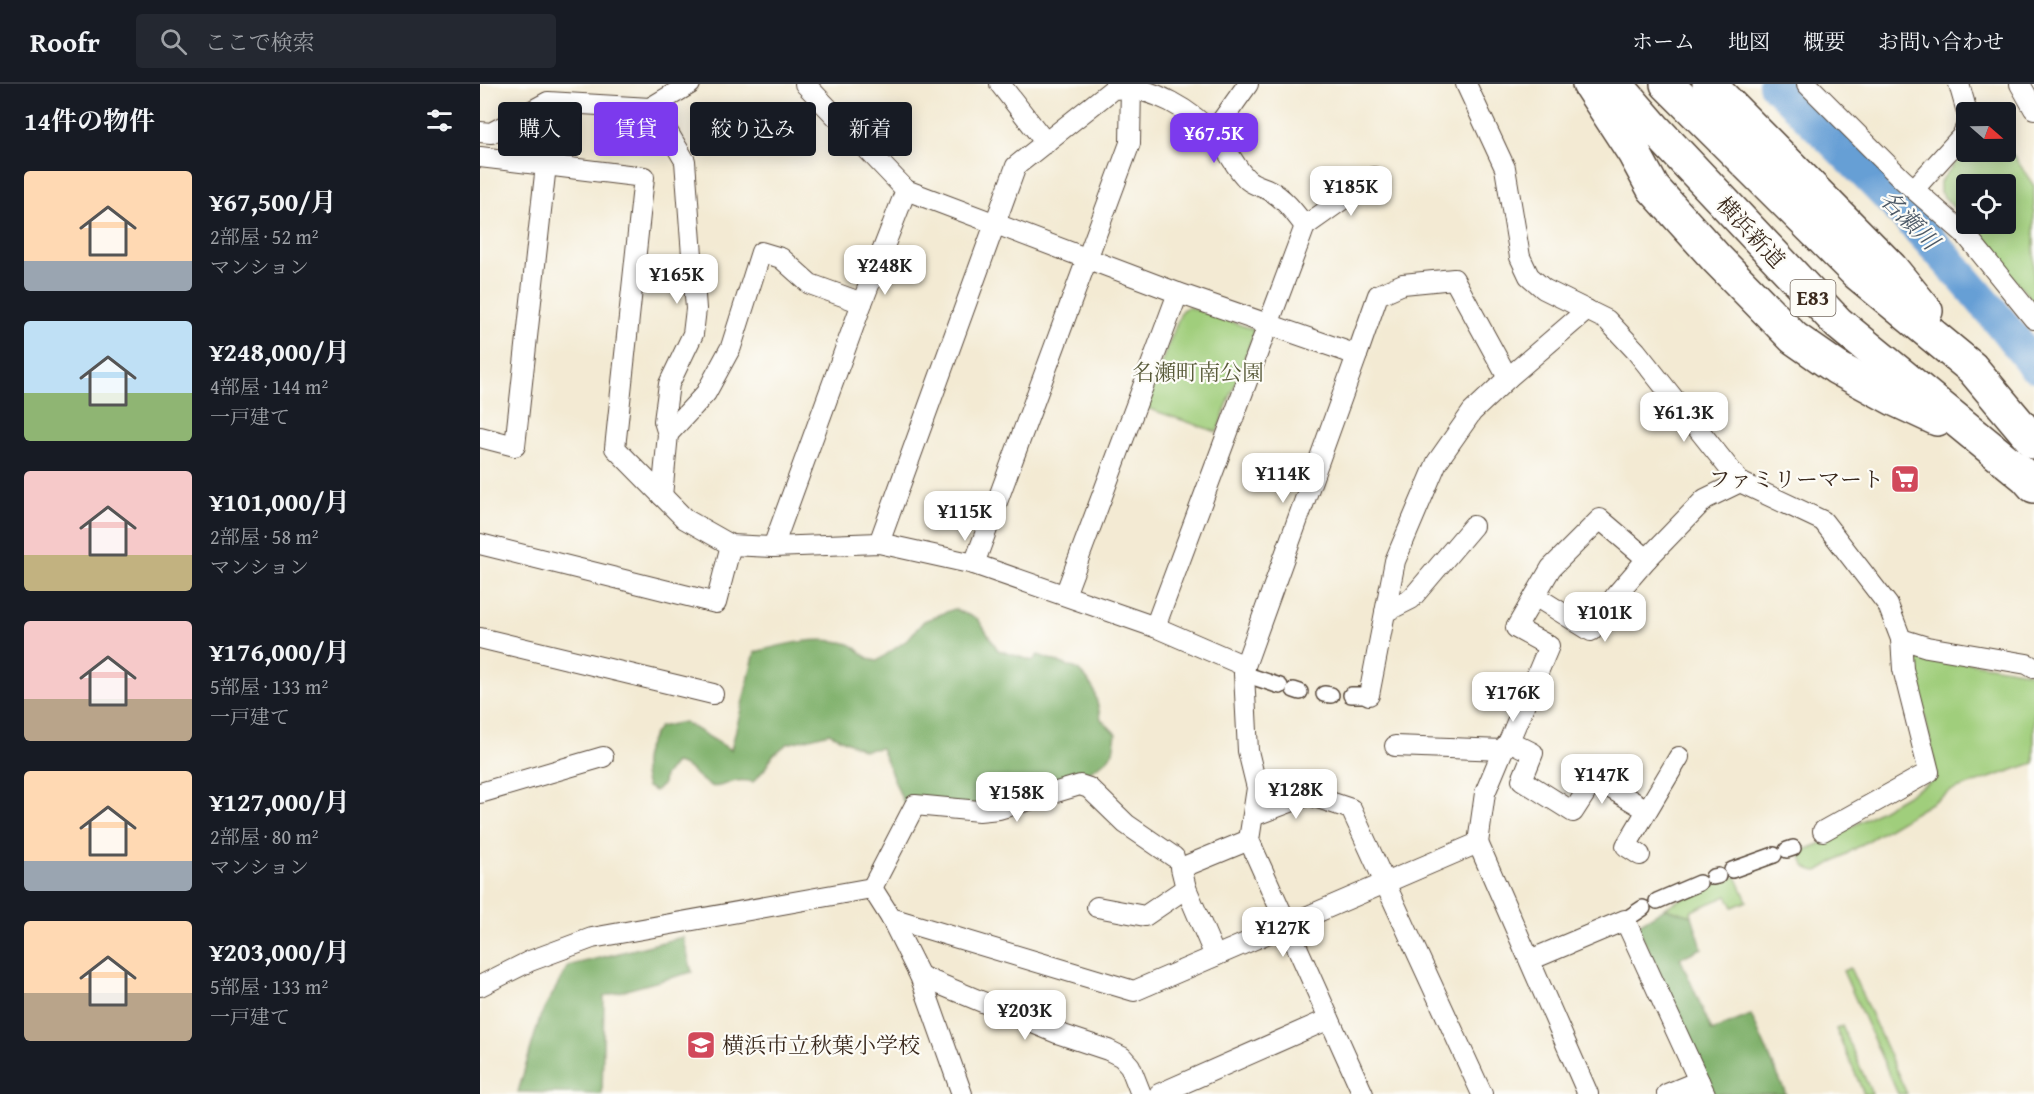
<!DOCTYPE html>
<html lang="ja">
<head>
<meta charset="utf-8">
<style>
  body { margin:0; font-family:"Gentium Book Plus","Noto Serif JP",serif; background:#242831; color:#f1f3f6; height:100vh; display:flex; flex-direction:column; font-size:22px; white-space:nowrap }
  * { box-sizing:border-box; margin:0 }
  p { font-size:20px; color:#9ea1a6 }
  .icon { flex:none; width:33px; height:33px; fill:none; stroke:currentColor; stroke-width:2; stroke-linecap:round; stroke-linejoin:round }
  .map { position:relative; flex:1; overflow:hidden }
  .details { display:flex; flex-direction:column; background:#171b24; width:480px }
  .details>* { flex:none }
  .hud { position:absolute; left:18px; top:18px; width:570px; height:54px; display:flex; gap:12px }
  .needle { width:39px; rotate:110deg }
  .tools { position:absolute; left:1476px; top:18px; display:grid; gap:12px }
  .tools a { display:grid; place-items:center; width:60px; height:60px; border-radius:6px; background:#171b24; box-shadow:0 3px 15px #0003; font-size:30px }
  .price { position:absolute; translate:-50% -51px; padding:0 14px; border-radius:12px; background:#fff; color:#222; font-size:20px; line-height:39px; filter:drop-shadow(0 2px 3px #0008) }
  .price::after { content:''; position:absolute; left:50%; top:36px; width:18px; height:14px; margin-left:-9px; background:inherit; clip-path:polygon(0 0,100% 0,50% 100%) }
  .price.active { background:#7c3aed; color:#fff }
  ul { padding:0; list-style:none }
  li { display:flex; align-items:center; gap:18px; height:150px; padding:0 24px }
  li span { display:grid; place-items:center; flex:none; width:168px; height:120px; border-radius:6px; color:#555 }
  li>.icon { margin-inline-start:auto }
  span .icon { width:72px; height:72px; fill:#fffc; stroke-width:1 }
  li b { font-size:26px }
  h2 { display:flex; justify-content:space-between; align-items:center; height:72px; padding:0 24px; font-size:26px }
  .tag { padding:0 21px; border-radius:6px; background:#171b24; box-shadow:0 3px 15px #0003; font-size:21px; line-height:54px }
  .tag.active { background:#7c3aed; color:#fff }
  header { display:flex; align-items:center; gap:36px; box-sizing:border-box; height:84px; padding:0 30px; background:#171b24; border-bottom:2px solid #363941 }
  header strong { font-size:28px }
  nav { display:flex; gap:33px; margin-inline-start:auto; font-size:21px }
  .search { width:420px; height:54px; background:#242831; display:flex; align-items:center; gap:15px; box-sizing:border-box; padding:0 21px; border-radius:6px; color:#9ea1a6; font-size:22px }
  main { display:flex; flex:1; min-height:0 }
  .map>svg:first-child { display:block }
  .green { fill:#a0ce7c; stroke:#6e7c4d; stroke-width:1.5 }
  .forest { fill:#80b16c; stroke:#5e6e45; stroke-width:1.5 }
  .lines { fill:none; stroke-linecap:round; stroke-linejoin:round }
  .river { stroke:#669fd5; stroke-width:34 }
  .pedestrian-casing { stroke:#574739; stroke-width:18 }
  .minor-casing { stroke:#574739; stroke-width:22 }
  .trunk-casing { stroke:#574739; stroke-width:36 }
  .pedestrian { stroke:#fff; stroke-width:15 }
  .minor { stroke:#fff; stroke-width:20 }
  .trunk { stroke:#fff; stroke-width:33 }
  .labels { text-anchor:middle; stroke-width:4.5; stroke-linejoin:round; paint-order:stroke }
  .shield { fill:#fdfcf7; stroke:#75695f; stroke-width:1.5 }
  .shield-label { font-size:21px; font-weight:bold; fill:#3b2a1e }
  .street-label { font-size:22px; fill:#3b2a1e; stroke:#fdfcf7 }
  .park-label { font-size:22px; fill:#595b3a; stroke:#fdfcf7 }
  .poi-label { font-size:22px; fill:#3b2a1e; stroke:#fdfcf7; text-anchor:end }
  .water-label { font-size:24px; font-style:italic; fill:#4c5967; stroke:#fdfcf7 }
</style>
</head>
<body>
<header>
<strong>Roofr</strong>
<div class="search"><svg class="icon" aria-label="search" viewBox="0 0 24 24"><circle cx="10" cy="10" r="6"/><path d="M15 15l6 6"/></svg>ここで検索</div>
<nav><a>ホーム</a><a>地図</a><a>概要</a><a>お問い合わせ</a></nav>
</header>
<main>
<section class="details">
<h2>14件の物件<svg class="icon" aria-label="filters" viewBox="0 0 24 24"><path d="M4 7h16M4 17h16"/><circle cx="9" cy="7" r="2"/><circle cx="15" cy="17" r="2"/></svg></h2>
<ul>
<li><span style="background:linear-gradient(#ffd9b3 75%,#9aa5b1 0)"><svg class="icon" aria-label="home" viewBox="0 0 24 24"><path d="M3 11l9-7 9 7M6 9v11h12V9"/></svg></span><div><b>¥67,500/月</b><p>2部屋 · 52 m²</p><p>マンション</p></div></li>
<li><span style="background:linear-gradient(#bfe0f5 60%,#8fb573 0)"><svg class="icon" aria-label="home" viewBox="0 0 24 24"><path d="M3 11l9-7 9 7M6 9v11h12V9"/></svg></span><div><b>¥248,000/月</b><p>4部屋 · 144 m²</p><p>一戸建て</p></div></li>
<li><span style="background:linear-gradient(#f6c9c9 70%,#c2b280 0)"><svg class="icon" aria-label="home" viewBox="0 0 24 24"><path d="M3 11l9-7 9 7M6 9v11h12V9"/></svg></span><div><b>¥101,000/月</b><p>2部屋 · 58 m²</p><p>マンション</p></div></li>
<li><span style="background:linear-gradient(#f6c9c9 65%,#b9a48a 0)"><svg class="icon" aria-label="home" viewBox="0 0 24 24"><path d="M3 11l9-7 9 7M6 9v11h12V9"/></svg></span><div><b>¥176,000/月</b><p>5部屋 · 133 m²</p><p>一戸建て</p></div></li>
<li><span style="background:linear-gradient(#ffd9b3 75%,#9aa5b1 0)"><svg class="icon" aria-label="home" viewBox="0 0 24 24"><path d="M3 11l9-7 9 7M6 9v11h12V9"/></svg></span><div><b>¥127,000/月</b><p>2部屋 · 80 m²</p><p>マンション</p></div></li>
<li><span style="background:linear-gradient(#ffd9b3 60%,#b9a48a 0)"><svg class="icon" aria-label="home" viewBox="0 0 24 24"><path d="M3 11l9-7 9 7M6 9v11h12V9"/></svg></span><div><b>¥203,000/月</b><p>5部屋 · 133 m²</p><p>一戸建て</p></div></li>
</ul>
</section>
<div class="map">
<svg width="1554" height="1010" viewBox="0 0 1554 1010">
  <rect width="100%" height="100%" fill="#fdfcf7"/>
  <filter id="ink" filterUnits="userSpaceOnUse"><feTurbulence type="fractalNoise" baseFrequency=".0167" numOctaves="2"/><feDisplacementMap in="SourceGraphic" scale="12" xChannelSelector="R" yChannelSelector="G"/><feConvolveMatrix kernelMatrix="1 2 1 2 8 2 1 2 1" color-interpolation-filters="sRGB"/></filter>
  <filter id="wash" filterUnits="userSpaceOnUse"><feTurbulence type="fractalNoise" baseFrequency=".008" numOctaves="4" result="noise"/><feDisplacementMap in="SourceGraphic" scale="24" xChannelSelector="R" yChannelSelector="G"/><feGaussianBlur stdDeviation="1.35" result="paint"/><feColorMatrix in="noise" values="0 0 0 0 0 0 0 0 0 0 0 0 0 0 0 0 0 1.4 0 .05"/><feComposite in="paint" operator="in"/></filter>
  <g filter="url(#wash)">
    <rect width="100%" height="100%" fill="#f3ead3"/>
    <!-- green -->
    <g class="green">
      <path d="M 1486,66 L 1526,66 L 1534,72 L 1554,102 L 1554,219 L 1488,140 L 1526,140 L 1526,100 L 1486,100 L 1486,138 L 1460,108 L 1460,98 Z"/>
      <path d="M 708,223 L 775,246 L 737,348 L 664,323 L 702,226 Z"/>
      <path d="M 1442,571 L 1547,588 L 1554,592 L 1554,679 L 1471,707 L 1338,787 C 1325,786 1323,781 1320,768 L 1347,757 L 1457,694 L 1435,580 Z"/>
      <path d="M 1256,792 L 1267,817 L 1253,823 L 1247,812 L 1211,827 L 1212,832 L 1185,824 L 1206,812 Z"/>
      <path d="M 1370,884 L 1427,1010 L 1418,1010 L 1363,887 Z"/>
      <path d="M 1362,942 L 1392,1010 L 1384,1010 L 1356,945 Z"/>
    </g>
    <!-- forest -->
    <g class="forest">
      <path d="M 474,525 L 498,535 L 518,566 L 553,577 L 558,571 L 597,585 L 607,595 L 614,606 L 621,635 L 636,650 L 633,668 L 626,677 L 588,701 L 519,721 L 428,722 L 422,715 L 401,664 L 384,666 L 349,649 L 307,660 L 293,671 L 284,686 L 273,698 C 253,692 241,706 231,702 C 217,696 211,681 195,679 L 184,692 L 183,700 L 175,707 L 167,703 C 160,680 164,663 179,643 L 204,638 L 251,666 L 275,568 C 304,560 339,551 369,560 C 380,564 384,576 397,577 L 427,556 L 444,537 Z"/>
      <path d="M 1185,824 L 1212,832 L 1222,864 L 1200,874 L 1232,947 L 1271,931 L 1306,1010 L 1234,1010 L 1157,841 Z"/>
      <path d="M 203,853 L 212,888 L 124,912 L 122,1010 L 38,1008 L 60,933 L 88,882 Z"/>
    </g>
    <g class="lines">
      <!-- river -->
      <path class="river" d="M 1295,0 C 1387,89 1477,179 1554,281"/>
    </g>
  </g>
  <g filter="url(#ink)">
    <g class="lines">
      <!-- pedestrian casing -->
      <g class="pedestrian-casing">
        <g id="pedestrian">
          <path d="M 764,590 L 800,602"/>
          <path d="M 814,606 L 820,608"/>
          <path d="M 844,610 L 851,611"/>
          <path d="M 871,611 L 889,611"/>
          <path d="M 1307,766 L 1313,764"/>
          <path d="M 1252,786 L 1294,771"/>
          <path d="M 1233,793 L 1238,792"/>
          <path d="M 1177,817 L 1219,799"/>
          <path d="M 1145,836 L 1163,824"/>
        </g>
      </g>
      <!-- minor casing -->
      <g class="minor-casing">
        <g id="minor">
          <path d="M 520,0 L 566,59"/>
          <path d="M 986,0 L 1025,84 L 1040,173 L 1049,192 L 1064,205 L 1127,236 L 1156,267 L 1260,398 L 1343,437 L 1408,521 L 1421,555 L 1447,563 L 1547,580 L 1554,584"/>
          <path d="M 1327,0 L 1422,95 L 1486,151 L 1554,235"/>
          <path d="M 1479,0 L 1487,28"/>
          <path d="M 1540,0 L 1554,25"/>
          <path d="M 170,24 L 189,50 L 205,77 L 216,225 L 213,250 L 189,300 L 184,337 L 188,350 L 182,412"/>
          <path d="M 0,48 L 11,49 L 68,18 L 170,24 L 210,0"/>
          <path d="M 733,49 L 768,0"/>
          <path d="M 0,73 L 164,93 L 135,364 L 205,435 L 251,461 L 293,463 L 399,459 L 494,480 L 675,543 L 765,582"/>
          <path d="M 1434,105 L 1482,52 L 1486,43"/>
          <path d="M 426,106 L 698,209 L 877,271 L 898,211 L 923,200 L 974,195 L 1028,294 L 1107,226"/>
          <path d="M 877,271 L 765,582 L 764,590 L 768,667 L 777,704 L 769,756 L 883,1010"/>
          <path d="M 188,350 L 226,309 L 251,263 L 281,168 L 301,174 L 330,200 L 382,219"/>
          <path d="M 0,353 L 35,362 L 66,81"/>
          <path d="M 399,459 L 536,82 L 633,5 C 671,0 713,27 738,55 C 749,67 756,86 768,96 C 774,101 783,103 789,106 C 804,114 815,129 825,142"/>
          <path d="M 0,460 L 236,519 L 251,461"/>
          <path d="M 293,463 L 382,219 L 426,106 L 325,0"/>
          <path d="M 494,480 L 650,59 L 651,0"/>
          <path d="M 585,511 L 698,209"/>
          <path d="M 1055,512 L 1111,547 L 1136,511 L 1167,475"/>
          <path d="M 905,528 L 931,515 L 993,442"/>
          <path d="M 675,543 L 825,142 L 894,93"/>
          <path d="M 0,554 L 233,610"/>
          <path d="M 889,611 L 915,477 L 957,378 L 992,328 L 1028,294"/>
          <path d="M 1029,657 L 1069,562 L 1036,544 L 1071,484 L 1120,435 L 1167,475 L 1225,415 L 1260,398"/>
          <path d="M 915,662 L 1023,666 L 1029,657 L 1053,669 L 1042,696 L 1093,728 L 1115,694"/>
          <path d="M 1097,684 L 1167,726"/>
          <path d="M 0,709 L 123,673"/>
          <path d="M 773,732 L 829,711 L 871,725 L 1002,1010"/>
          <path d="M 1343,747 L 1449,688 L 1423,585 L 1421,555"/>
          <path d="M 998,759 L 1108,1010"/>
          <path d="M 1160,771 L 1146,762 L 1199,673"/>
          <path d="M 392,804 L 435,721 L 499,727 L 519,725 L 600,701 L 609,704 L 646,740 L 694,773"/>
          <path d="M 617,823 L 665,832 L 706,804"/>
          <path d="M 411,834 L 440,892 L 482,1010"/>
          <path d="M 735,872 L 706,804 L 701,784 L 769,756"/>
          <path d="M 1050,876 L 1145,836 L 1225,1010"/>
          <path d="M 440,892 L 577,949 L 628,966 L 642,973 L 650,982 L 661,1010"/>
          <path d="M 0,902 L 50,877 L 112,854 L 392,804 L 411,834 L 654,907 L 998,759 L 1005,709 L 1023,666"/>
          <path d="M 679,1010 L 849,935"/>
          <path d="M 1187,1010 L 1219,997"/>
        </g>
      </g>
      <!-- trunk casing -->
      <g class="trunk-casing">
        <g id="trunk">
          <path d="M 1109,0 L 1154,69 L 1173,104 L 1236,174 L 1314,254 L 1357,284 L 1414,315 L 1457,335"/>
          <path d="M 1136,0 L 1174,44 L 1358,239 L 1546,393 L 1554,402"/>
          <path d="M 1187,0 L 1377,189 L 1492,284 L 1554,358"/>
          <path d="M 1229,0 L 1411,184 L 1446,227"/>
        </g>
      </g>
      <!-- pedestrian -->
      <use href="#pedestrian" class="pedestrian"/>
      <!-- minor -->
      <use href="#minor" class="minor"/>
      <!-- trunk -->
      <use href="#trunk" class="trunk"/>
    </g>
  </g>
  <!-- icons -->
  <defs>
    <g id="supermarket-square" transform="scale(1.5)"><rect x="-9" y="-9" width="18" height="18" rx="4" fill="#d1495b" stroke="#fdfcf7"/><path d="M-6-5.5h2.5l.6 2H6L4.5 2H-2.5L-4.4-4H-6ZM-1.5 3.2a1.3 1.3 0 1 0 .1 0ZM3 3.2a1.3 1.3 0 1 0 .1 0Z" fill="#fff"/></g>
    <g id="school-square" transform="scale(1.5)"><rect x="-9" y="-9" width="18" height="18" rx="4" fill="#d1495b" stroke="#fdfcf7"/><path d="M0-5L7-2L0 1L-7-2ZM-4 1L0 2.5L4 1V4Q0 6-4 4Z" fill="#fff"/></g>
  </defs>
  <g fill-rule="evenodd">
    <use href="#supermarket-square" x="1425" y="395"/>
    <use href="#school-square" x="221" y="961"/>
  </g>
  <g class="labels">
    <!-- shield labels -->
    <rect class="shield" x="1310.5" y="196" width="45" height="36" rx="4.5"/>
    <g class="shield-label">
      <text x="1333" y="221">E83</text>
    </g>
    <!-- street labels -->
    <g class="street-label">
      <text transform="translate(1271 148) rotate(47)" y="8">横浜新道</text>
    </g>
    <!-- park labels -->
    <g class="park-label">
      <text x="718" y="296">名瀬町南公園</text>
    </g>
    <!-- poi labels -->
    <g class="poi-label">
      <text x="1404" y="403">ファミリーマート</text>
      <text x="242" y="969" text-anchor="start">横浜市立秋葉小学校</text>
    </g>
    <!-- water labels -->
    <g class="water-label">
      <text transform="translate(1429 136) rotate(45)" y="8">名瀬川</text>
    </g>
  </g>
</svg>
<div class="tools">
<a><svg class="needle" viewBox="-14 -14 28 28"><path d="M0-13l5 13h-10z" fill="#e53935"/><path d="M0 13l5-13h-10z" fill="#9ea1a6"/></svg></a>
<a><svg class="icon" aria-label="locate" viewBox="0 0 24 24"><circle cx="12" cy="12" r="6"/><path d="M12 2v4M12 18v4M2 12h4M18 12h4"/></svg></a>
</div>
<b class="price active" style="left:734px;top:80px">¥67.5K</b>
<b class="price" style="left:871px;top:133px">¥185K</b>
<b class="price" style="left:405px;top:212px">¥248K</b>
<b class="price" style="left:197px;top:221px">¥165K</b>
<b class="price" style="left:1204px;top:359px">¥61.3K</b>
<b class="price" style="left:803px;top:420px">¥114K</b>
<b class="price" style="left:485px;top:458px">¥115K</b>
<b class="price" style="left:1125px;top:559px">¥101K</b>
<b class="price" style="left:1033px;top:639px">¥176K</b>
<b class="price" style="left:1122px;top:721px">¥147K</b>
<b class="price" style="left:816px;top:736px">¥128K</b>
<b class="price" style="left:537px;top:739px">¥158K</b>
<b class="price" style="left:803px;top:874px">¥127K</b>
<b class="price" style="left:545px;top:957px">¥203K</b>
<div class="hud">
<a class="tag">購入</a>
<a class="tag active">賃貸</a>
<a class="tag">絞り込み</a>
<a class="tag">新着</a>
</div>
</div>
</main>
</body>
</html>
